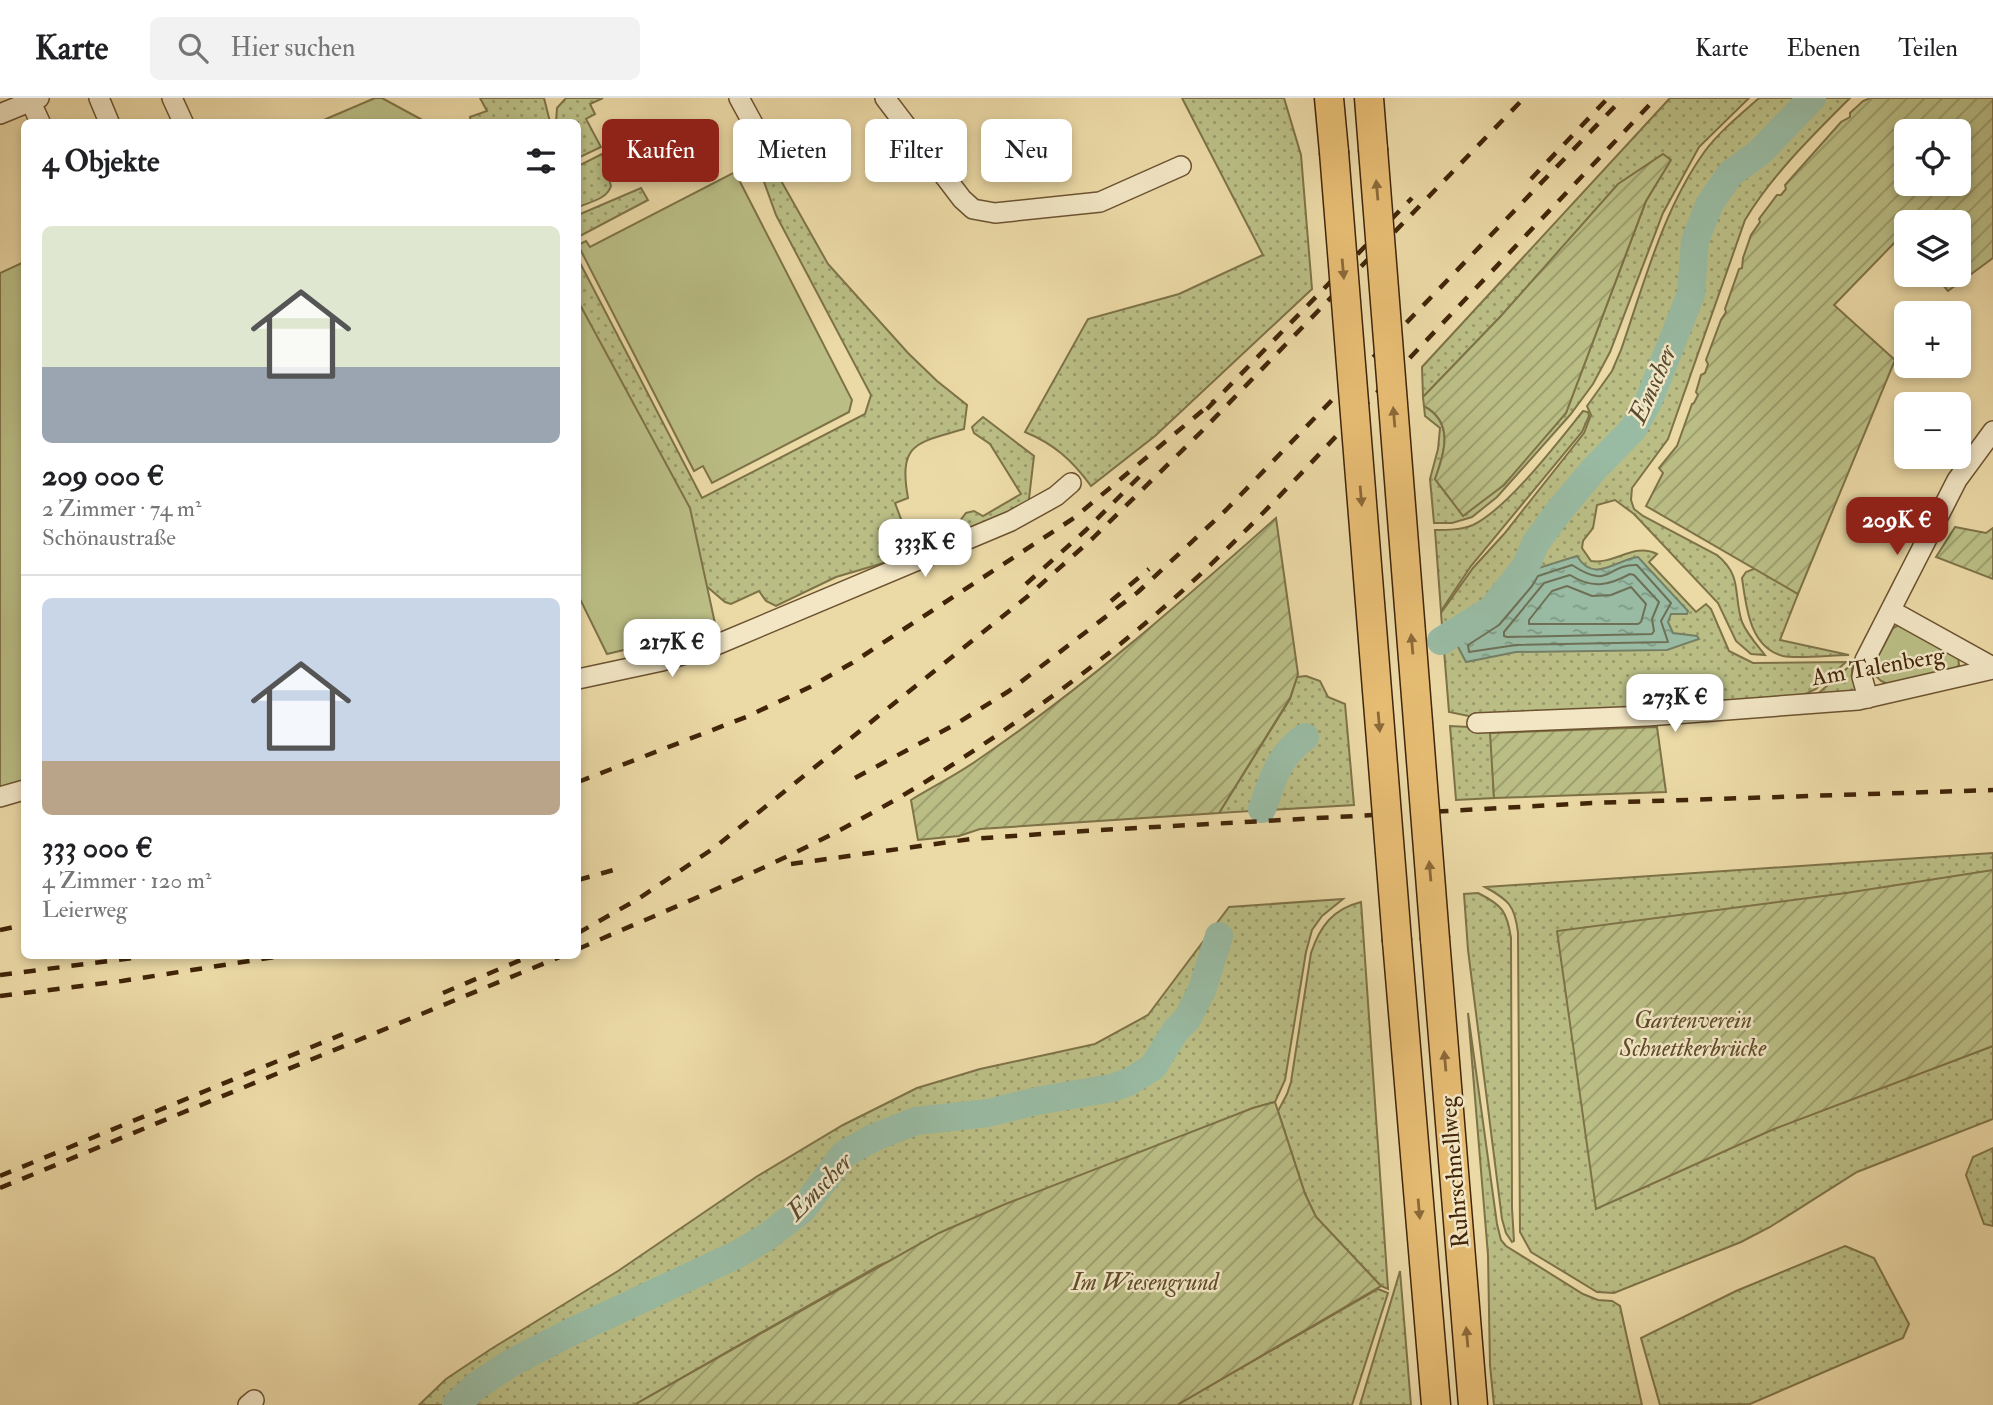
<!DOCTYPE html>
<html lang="de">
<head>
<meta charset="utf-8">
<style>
  body { margin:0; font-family:"IM FELL Double Pica",serif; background:#f2f2f2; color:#202124; height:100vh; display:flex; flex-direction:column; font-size:26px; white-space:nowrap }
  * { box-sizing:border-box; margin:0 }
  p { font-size:23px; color:#757577 }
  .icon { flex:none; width:38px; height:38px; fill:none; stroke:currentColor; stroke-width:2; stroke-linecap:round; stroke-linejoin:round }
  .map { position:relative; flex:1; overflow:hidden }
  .details { position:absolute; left:21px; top:21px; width:560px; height:840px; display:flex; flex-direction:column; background:#fff; border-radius:10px; box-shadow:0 4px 10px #0003 }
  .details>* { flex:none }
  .guide { position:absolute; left:602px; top:21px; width:665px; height:63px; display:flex; gap:14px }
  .buttons { position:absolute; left:1894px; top:21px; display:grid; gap:14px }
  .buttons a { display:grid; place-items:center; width:77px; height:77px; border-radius:10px; background:#fff; box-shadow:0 4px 10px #0003; font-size:35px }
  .price { position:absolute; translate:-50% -60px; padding:0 16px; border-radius:14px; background:#fff; color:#222; font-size:23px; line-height:46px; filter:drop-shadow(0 2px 4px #0008) }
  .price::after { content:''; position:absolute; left:50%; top:42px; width:21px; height:16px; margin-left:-10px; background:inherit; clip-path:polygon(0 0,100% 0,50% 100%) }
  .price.active { background:#8f2418; color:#fff }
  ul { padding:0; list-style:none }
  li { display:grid; align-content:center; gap:14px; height:371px; padding:0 21px }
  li+li { border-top:2px solid #e0e0e0 }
  li span { display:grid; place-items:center; height:217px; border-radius:10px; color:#555 }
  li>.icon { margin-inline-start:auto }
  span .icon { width:126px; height:126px; fill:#fffc; stroke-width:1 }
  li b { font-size:30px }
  h2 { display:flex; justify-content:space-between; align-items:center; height:84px; padding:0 21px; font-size:30px }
  .pill { padding:0 24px; border-radius:10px; background:#fff; box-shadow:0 4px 10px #0003; font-size:24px; line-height:63px }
  .pill.active { background:#8f2418; color:#fff }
  header { display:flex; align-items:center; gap:42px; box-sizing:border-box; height:98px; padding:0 35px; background:#fff; border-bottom:2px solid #e0e0e0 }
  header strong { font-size:33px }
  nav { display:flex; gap:38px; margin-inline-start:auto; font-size:24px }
  .search { width:490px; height:63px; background:#f2f2f2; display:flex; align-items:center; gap:18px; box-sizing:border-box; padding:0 24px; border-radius:10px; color:#757577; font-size:26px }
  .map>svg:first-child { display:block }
  .grass { fill:url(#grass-dots); stroke:#7e7247; stroke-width:2 }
  .park { fill:#babe85; stroke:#7e7247; stroke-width:2 }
  .garden { fill:url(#garden-furrows); stroke:#7e7247; stroke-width:2; fill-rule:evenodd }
  .water { fill:url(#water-ripples); stroke:#767f65; stroke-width:2 }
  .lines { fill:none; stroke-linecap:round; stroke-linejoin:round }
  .shore { stroke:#6e7056; stroke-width:2 }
  .river { stroke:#99bba3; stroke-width:28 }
  .minor-casing { stroke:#6c5230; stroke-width:22 }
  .highway-casing { stroke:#422509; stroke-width:31 }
  .minor { stroke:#f2e6c5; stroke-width:19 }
  .highway { stroke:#e6bc73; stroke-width:28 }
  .rail { stroke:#422509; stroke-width:4.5; stroke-dasharray:12 12; stroke-linecap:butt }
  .highway-bridge-casing { stroke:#422509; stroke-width:31; stroke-linecap:butt }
  .highway-bridge { stroke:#e6bc73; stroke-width:28 }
  .oneway { fill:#8c6939 }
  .labels { text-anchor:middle; stroke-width:5; stroke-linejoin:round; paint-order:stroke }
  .street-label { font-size:24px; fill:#422509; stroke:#f2e6c5 }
  .park-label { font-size:24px; font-style:italic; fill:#604b28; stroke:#f2e6c5 }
  .water-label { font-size:26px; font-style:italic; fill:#584a30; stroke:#f2e6c5 }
</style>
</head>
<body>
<header>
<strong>Karte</strong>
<div class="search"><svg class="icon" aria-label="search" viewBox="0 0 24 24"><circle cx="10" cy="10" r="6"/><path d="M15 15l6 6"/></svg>Hier suchen</div>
<nav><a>Karte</a><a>Ebenen</a><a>Teilen</a></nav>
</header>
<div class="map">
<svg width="1993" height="1307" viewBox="0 0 1993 1307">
  <defs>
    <pattern id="grass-dots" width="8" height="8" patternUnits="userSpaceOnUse" patternTransform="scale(1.75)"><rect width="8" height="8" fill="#babe85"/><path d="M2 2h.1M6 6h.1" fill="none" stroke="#999a6b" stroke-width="1.8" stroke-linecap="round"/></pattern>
    <pattern id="garden-furrows" width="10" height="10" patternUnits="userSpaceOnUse" patternTransform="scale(1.75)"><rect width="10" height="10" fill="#babe85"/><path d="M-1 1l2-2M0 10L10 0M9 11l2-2" fill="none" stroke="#999a6b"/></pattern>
    <pattern id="water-ripples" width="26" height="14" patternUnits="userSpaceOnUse" patternTransform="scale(1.75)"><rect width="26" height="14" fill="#99bba3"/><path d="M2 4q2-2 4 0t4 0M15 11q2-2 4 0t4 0" fill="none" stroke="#7e9883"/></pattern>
  </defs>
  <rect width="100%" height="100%" fill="#ebd9a6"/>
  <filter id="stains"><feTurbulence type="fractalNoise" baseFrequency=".00286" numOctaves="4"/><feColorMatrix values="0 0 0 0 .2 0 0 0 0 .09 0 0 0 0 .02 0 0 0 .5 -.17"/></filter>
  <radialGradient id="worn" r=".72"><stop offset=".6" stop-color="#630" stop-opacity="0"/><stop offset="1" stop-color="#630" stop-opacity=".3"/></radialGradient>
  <!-- grass -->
  <g class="grass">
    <path d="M 480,0 L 544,0 L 550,24 L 471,24 L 470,19 L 487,13 Z"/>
    <path d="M 566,0 L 603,0 L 590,6 L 595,16 L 586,21 L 601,49 L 578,60 L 578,24 L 556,24 L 557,10 Z"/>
    <path d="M 1182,0 L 1284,0 L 1301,57 L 1312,191 L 1155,338 L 1091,388 C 1072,362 1054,346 1025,334 L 1088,221 L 1179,196 L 1263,157 Z"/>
    <path d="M 1670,0 L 1749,0 L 1699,49 L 1663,115 L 1610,254 L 1593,286 L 1570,317 L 1497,399 L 1472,419 L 1452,425 L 1434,425 L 1430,381 L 1438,351 L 1440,330 L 1425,318 L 1424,308 C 1454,324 1445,354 1435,381 L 1463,417 L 1566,315 L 1646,103 L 1670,62 L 1500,219 L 1423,299 L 1422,269 Z"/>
    <path d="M 1759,0 L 1850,0 C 1813,37 1772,77 1745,122 L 1668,341 L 1632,390 L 1631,402 L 1634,411 L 1643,418 L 1717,457 C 1743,478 1733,497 1742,524 C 1747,536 1757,547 1765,557 L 1751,556 L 1736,543 L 1718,505 L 1634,416 L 1615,402 L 1597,407 L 1593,430 L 1583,443 L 1582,450 L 1591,463 C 1614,467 1634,444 1657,456 L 1649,464 L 1696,514 L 1706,506 L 1711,511 L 1729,553 L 1753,565 L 1846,564 L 1816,591 L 1797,600 L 1488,622 L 1449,614 L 1441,515 L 1473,470 L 1504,436 L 1584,335 L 1591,317 L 1587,308 L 1612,273 L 1621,252 C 1644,186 1663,111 1705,53 C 1720,33 1740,17 1759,0 Z"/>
    <path d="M 602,56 L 611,88 C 607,101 590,104 578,109 L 578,68 Z"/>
    <path d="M 754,56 L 766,56 L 828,166 L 908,255 L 937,283 L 967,307 L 964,331 C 917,345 898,344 908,400 L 895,405 L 914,456 L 836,479 L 776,508 L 766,503 L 759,493 L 731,506 L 725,504 L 691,475 L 578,239 L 578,161 L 702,400 L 865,316 L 871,297 L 776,117 Z"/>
    <path d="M 641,90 L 648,102 L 578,139 L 578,117 Z"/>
    <path d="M 1583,313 L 1588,314 L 1589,318 L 1582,334 L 1471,468 L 1441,513 L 1435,432 C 1447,432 1461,432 1473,427 C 1508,410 1558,344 1583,313 Z"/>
    <path d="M 983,319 L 1034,358 L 1028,409 L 921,453 L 920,448 L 960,431 L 959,424 L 966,415 L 974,413 L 983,418 L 1021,396 L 990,346 L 974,335 L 972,329 Z"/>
    <path d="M 1756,470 L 1798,496 L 1780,542 L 1849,557 C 1832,557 1798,561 1783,558 C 1749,549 1746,507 1742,480 L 1746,474 Z"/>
    <path d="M 1852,566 L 1852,577 L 1857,593 L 1813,600 Z"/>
    <path d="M 1306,578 L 1320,583 L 1328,599 L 1345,606 L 1354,707 L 1219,715 L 1290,601 L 1297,579 Z"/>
    <path d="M 1627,622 L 1627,630 L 1491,635 L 1494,700 L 1456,702 L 1450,628 L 1490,630 Z"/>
    <path d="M 1993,755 L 1993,776 L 1613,1103 L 1765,1034 L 1993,948 L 1993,1021 L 1857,1074 L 1770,1129 L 1741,1144 L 1614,1195 L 1597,1194 L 1531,1154 L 1520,1134 L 1518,835 C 1515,808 1509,802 1485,789 Z"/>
    <path d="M 1478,795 C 1502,807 1507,813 1511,840 L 1512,1110 L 1514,1143 L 1512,1144 L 1506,1135 L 1502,1121 L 1468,852 L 1464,796 Z"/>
    <path d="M 1343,801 L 1322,818 L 1312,832 L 1306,854 L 1285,982 L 1275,1004 L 1253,1010 L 878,1168 L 634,1307 L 419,1307 L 446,1281 L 491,1251 L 618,1173 L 756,1079 L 843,1027 L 917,990 L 980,971 L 1095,946 L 1148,917 L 1229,809 Z"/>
    <path d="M 1361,804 L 1388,1191 L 1381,1188 L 1316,1119 L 1305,1096 L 1278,1013 L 1287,996 L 1291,984 L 1311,855 C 1320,828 1333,811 1361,804 Z"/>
    <path d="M 1468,915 L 1497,1126 L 1501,1142 L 1506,1148 L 1583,1196 L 1598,1202 L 1612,1203 L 1620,1208 L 1642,1307 L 1494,1307 L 1490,1267 L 1488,1157 Z"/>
    <path d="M 1993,1050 L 1993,1128 L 1984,1126 L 1966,1077 L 1973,1059 Z"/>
    <path d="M 1845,1148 L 1874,1160 L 1909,1226 L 1903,1240 L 1750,1306 L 1660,1307 L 1641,1240 L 1736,1193 Z"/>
    <path d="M 1400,1173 L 1411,1307 L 1360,1307 Z"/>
    <path d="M 1378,1191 L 1388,1195 L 1352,1307 L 1177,1307 Z"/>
  </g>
  <!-- park -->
  <g class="park">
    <path d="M 375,0 L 382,0 L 426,24 L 319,24 Z"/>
    <path d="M 735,74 L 852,302 L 849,314 L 712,385 L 703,368 L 694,373 L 578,147 L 586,143 L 590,149 Z"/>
    <path d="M 24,164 L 24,689 L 0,696 L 0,175 Z"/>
    <path d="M 578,203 L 690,410 L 716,530 L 607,556 L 578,497 Z"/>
    <path d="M 1899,527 L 1958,559 L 1959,567 L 1956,570 L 1888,586 L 1881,583 L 1874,576 L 1874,566 L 1893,530 Z"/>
  </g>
  <!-- garden -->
  <g class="garden">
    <path d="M 1870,0 L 1993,0 L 1993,160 L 1948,193 L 1934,177 L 1958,177 L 1958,124 L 1906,124 L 1906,143 L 1901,138 L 1834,207 L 1895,262 L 1798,496 L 1646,408 L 1663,375 L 1659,370 L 1677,348 L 1692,306 L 1694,305 L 1698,297 L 1696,294 L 1701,277 L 1705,275 L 1708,266 L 1706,262 L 1721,222 L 1726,214 L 1725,211 L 1739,171 L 1742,170 L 1743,160 L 1751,137 L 1760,124 L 1759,121 L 1777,97 L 1781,97 L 1786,91 L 1785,87 L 1841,24 L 1850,19 L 1850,15 L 1863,3 ZM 1958,33 L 1958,86 L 1906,86 L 1906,33 Z"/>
    <path d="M 1663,56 L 1671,62 L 1646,103 L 1566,315 L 1504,387 L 1463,418 L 1435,381 C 1445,354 1454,324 1424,308 L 1423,299 L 1500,219 L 1618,86 Z"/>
    <path d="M 1276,420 L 1298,576 L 1290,600 L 1219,715 L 980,731 L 959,738 L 918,742 L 911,702 C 934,688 958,676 979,661 C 1085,589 1181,504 1276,420 Z"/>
    <path d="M 1955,429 L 1986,435 L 1993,430 L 1993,481 L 1936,459 Z"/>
    <path d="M 1657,629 L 1666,694 L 1494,700 L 1490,635 Z"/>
    <path d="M 1993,772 L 1993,948 L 1774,1031 L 1596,1111 L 1557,833 L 1846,795 Z"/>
    <path d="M 1275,1004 L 1305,1096 L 1316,1119 L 1381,1188 L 1177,1307 L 634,1307 L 939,1135 L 1003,1107 L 1253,1010 Z"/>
  </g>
  <!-- water -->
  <path class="water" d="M 1577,458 C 1594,486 1615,462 1638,459 L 1688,513 L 1687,516 L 1671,516 L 1668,524 L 1673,535 L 1697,538 L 1699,541 L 1667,552 L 1516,554 L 1466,564 L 1456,545 C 1488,526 1517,507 1532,472 Z"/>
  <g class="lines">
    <!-- shore -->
    <g class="shore">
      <path d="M 1572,467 C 1612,493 1605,466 1637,467 L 1671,505 L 1661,523 L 1668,544 L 1516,547 L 1469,554 L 1468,547 L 1499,527 L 1532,488 L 1538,478 Z"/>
      <path d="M 1630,476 L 1634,477 L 1659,504 L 1652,521 L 1654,533 L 1652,536 L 1507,539 L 1504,538 L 1504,534 L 1544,485 L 1570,477 C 1592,491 1608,488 1630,476 Z"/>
      <path d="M 1567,488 L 1592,498 L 1611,497 L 1631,489 L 1646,506 L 1641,524 L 1638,526 L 1529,526 L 1529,522 L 1552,493 Z"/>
    </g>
    <!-- river -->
    <g class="river">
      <path d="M 1441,543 L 1491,512 L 1526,468 L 1535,446 L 1559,413 L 1595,370 L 1633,331 L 1649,302 L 1691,196 L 1695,143 L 1709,107 L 1730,76 L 1759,55 L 1812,0"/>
      <path d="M 1262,711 C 1273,681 1278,658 1305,639"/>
      <path d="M 456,1307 L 476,1288 L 511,1265 L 571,1234 L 738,1156 L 765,1140 L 802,1112 L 844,1056 L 875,1039 L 916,1023 L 988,1015 L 1037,1003 L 1112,990 L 1129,984 L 1153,969 L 1176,932 L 1187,921 L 1202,892 L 1219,838"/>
    </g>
    <!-- minor casing -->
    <g class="minor-casing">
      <g id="minor">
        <path d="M 29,0 L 40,24"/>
        <path d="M 99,0 L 109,24"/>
        <path d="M 172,0 L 183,24"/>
        <path d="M 739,0 L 764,46"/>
        <path d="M 885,0 L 962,101 L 973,111 L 995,115 L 1100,104 L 1181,68"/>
        <path d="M 0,16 L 39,0"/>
        <path d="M 1892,513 L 1993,569"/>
        <path d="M 578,581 L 662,563 L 716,547 L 1011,423 L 1056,398 L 1071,385"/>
        <path d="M 1868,600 L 1862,579 L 1865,562 L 1957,382 L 1993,333"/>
        <path d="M 1477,625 L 1647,618 L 1858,602 L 1993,571"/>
        <path d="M 0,699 L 24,692"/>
        <path d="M 248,1307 L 254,1302"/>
      </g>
    </g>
    <!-- highway casing -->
    <g class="highway-casing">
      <g id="highway">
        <path d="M 1329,0 L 1334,54"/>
        <path d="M 1369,0 L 1373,51"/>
        <path d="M 1435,841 L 1473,1307"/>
        <path d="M 1397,843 L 1436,1307"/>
      </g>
    </g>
    <!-- minor -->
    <use href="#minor" class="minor"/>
    <!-- highway -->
    <use href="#highway" class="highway"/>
    <!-- rail -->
    <g class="rail">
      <path d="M 1531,81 L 1608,0"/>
      <path d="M 1207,311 L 1412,100"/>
      <path d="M 1026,486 L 1086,432 L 1143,375"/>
      <path d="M 1111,503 L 1149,471"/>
      <path d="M 855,680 L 956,626 L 1009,593 L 1138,494 L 1226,412 L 1623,0"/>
      <path d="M 578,684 L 746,619 L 810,589 L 852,565 L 1074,420 L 1214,303"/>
      <path d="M 791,766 L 971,741 L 1100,732 L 1592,705 L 1993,692"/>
      <path d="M 578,782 L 617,771"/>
      <path d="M 0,832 L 24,827"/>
      <path d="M 578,835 L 638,801 L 714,750 L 1028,498 L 1093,440 L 1201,334 L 1524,0"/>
      <path d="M 578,851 C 702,797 827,747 941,674 C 1035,614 1126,547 1207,470 C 1277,404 1340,333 1406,264 C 1489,176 1573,88 1656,0"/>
      <path d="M 0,877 L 148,858"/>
      <path d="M 443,895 L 530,858"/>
      <path d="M 0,898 L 122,883 L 281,858"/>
      <path d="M 0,1078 L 343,936"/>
      <path d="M 0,1090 L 562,858"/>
    </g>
    <!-- highway-bridge casing -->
    <g class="highway-bridge-casing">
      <g id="highway-bridge">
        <path d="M 1373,51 L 1435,841"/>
        <path d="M 1334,54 L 1397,843"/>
      </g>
    </g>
    <!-- highway-bridge -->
    <use href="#highway-bridge" class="highway-bridge"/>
  </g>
  <!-- one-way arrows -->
  <defs><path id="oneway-solid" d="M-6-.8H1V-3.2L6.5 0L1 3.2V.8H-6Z" transform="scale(1.75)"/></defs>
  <g class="oneway">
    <use href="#oneway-solid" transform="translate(1377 92) rotate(-95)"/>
    <use href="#oneway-solid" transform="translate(1343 171) rotate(85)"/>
    <use href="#oneway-solid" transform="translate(1394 319) rotate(-95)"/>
    <use href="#oneway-solid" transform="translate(1361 398) rotate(85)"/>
    <use href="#oneway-solid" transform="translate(1412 546) rotate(-95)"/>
    <use href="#oneway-solid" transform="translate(1379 624) rotate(85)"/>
    <use href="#oneway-solid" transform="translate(1430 773) rotate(-95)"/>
    <use href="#oneway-solid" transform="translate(1445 963) rotate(-95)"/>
    <use href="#oneway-solid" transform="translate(1419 1111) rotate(85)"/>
    <use href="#oneway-solid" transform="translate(1467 1239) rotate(-95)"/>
  </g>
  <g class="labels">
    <!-- street labels -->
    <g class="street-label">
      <text transform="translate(1878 568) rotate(-10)" y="8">Am Talenberg</text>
      <text transform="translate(1454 1074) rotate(-95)" y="8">Ruhrschnellweg</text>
    </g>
    <!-- park labels -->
    <g class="park-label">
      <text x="1693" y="930">Gartenverein<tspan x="1693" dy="28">Schnettkerbrücke</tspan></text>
      <text x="1145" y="1192">Im Wiesengrund</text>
    </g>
    <!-- water labels -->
    <g class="water-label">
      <text transform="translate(1652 286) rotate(-66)" y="9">Emscher</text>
      <text transform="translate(819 1088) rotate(-46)" y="9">Emscher</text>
    </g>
  </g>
  <rect width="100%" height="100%" filter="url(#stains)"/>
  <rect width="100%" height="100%" fill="url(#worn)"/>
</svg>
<div class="buttons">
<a><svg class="icon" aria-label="locate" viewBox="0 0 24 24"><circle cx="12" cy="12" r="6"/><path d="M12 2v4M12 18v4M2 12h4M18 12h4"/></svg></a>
<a><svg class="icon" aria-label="layers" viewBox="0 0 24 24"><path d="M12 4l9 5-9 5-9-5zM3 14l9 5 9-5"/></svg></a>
<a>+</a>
<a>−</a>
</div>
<b class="price active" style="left:1897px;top:459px">209K €</b>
<b class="price" style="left:925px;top:481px">333K €</b>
<b class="price" style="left:672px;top:581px">217K €</b>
<b class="price" style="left:1675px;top:636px">273K €</b>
<div class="guide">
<a class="pill active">Kaufen</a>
<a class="pill">Mieten</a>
<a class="pill">Filter</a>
<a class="pill">Neu</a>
</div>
<section class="details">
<h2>4 Objekte<svg class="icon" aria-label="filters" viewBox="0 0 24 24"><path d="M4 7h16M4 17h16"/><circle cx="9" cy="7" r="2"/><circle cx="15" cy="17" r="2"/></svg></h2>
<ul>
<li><span style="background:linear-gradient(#dfe7d0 65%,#9aa5b1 0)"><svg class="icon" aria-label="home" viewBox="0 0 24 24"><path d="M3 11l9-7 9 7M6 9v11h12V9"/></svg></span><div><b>209 000 €</b><p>2 Zimmer · 74 m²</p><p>Schönaustraße</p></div></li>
<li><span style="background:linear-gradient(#c9d6e8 75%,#b9a48a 0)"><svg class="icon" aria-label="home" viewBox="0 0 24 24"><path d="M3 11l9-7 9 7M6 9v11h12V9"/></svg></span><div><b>333 000 €</b><p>4 Zimmer · 120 m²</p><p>Leierweg</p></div></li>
</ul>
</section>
</div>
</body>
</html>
